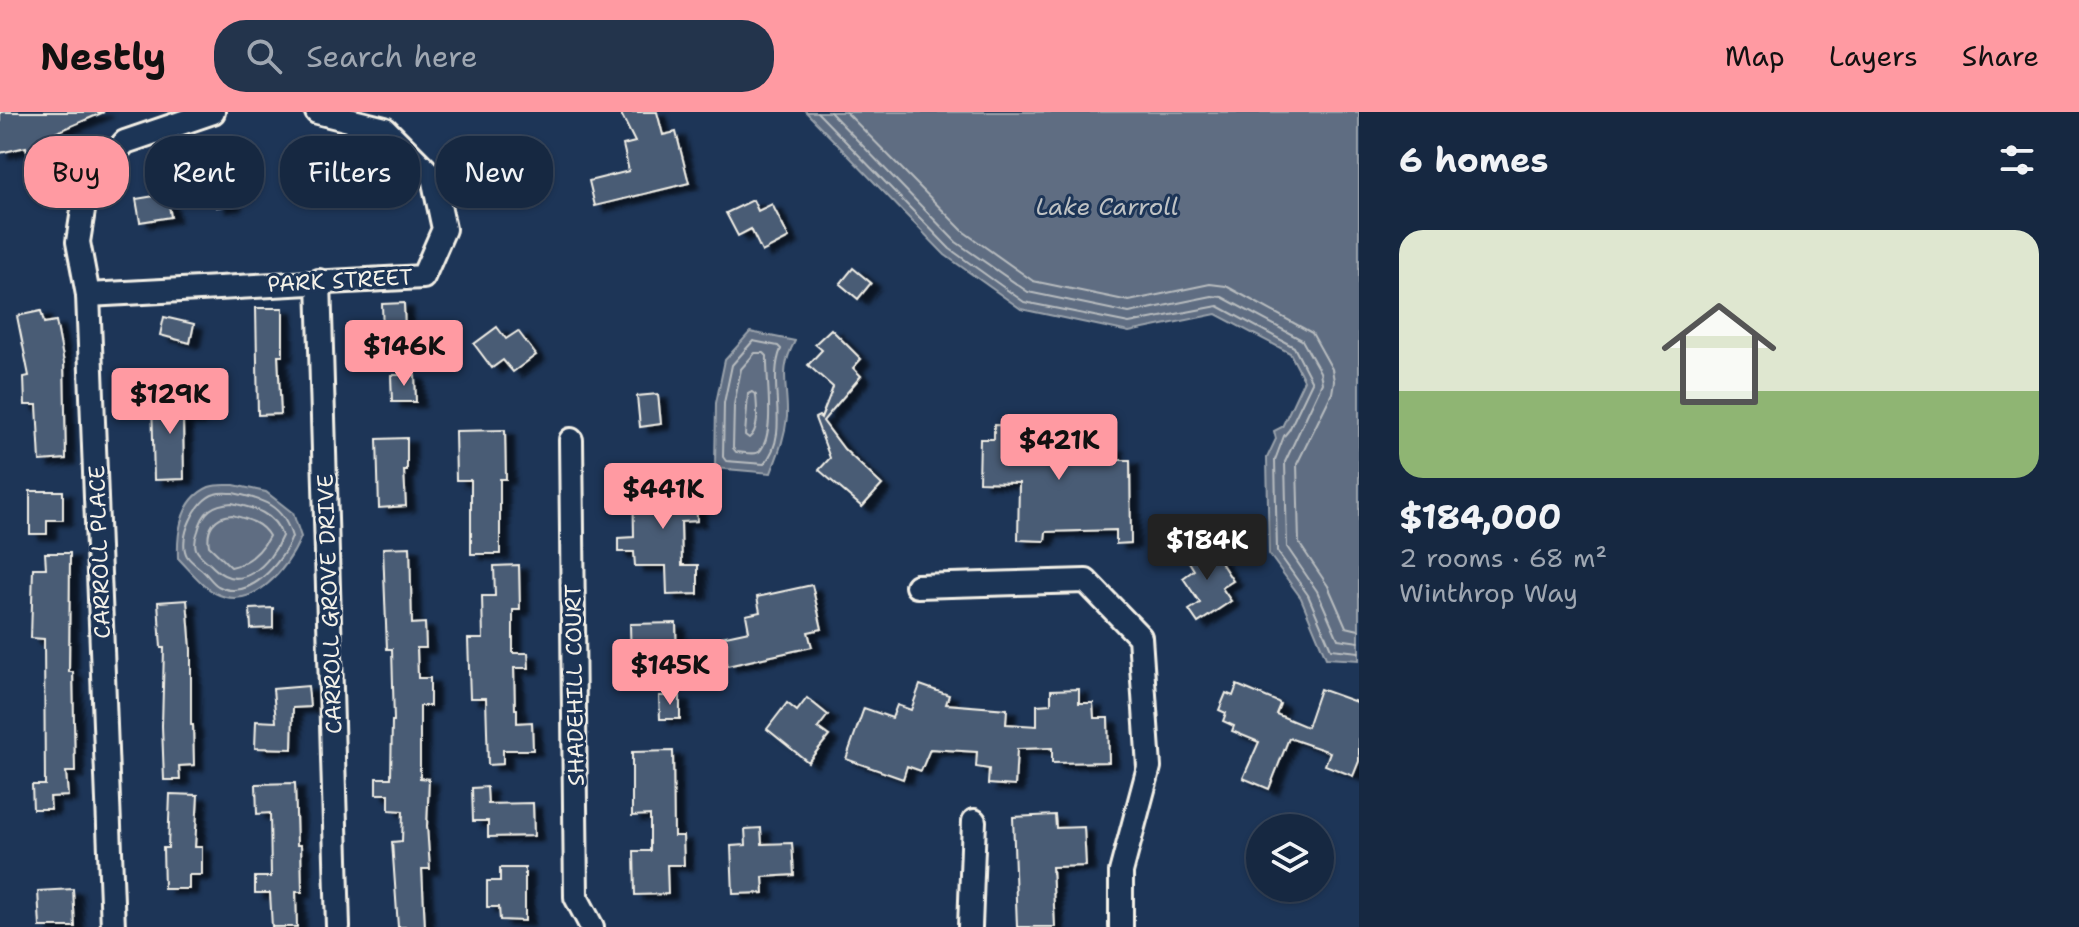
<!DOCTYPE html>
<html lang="en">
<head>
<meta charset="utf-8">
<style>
  body { margin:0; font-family:"Shantell Sans",sans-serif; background:#23344c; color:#f1f3f6; height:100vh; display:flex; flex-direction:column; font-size:30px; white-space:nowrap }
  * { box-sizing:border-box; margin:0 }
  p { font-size:26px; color:#9ea6b1 }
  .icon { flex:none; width:44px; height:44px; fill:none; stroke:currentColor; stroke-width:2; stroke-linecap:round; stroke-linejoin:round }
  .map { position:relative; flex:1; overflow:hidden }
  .panel { display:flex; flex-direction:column; background:#162841; width:720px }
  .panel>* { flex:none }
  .banner { position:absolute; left:24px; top:24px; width:760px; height:72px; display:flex; gap:16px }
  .buttons { position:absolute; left:1246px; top:702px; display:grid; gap:16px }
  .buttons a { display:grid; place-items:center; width:88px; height:88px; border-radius:50%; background:#162841; box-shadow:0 2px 6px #0004,0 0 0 2px #35445a; font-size:40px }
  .price { position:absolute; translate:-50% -68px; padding:0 18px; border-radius:8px; background:#ff9aa2; color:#111; font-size:26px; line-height:52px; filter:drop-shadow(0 2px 4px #0008) }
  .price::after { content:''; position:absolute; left:50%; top:48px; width:24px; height:18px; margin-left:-12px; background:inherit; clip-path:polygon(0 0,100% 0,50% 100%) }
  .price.selected { background:#222; color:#fff }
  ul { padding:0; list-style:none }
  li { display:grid; align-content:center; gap:16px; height:424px; padding:0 40px }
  li span { display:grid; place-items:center; height:248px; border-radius:24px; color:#555 }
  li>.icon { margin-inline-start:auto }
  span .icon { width:144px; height:144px; fill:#fffc; stroke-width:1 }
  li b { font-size:34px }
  h2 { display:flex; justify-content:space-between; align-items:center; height:96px; padding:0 40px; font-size:34px }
  .chip { padding:0 28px; border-radius:32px; background:#162841; box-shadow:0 2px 6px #0004,0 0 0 2px #35445a; font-size:28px; line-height:72px }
  .chip.selected { background:#ff9aa2; color:#111 }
  header { display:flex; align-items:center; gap:48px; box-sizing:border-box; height:112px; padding:0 40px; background:#ff9aa2; color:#111 }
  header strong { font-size:38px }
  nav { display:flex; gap:44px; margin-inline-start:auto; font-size:28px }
  .search { width:560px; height:72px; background:#23344c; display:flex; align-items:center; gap:20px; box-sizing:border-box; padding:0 28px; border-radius:32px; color:#9ea6b1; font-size:30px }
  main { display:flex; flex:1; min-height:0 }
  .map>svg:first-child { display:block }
  .water { fill:#5e6d82; stroke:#9aa2ab; stroke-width:2 }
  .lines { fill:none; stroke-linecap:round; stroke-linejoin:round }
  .shore { stroke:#b8bcbf; stroke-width:2 }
  .building { fill:#485b74; stroke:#f4f1e8; stroke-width:2; filter:url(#shadow) }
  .minor-casing { stroke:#f4f1e8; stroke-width:28 }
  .minor { stroke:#1d3557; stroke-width:22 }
  .labels { text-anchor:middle; stroke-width:6; stroke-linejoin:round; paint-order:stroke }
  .street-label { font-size:22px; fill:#f4f1e8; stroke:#1d3557 }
  .water-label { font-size:24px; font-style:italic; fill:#c0c3c4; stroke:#1d3557 }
</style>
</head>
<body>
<header>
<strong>Nestly</strong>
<div class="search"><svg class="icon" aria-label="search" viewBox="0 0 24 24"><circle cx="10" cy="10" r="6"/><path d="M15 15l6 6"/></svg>Search here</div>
<nav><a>Map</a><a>Layers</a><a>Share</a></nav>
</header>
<main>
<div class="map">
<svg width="1359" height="815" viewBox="0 0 1359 815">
  <defs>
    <filter id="shadow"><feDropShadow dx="9" dy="5" stdDeviation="2" flood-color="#0009"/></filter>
  </defs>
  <rect width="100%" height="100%" fill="#1d3557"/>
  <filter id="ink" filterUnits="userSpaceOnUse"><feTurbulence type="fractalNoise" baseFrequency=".0125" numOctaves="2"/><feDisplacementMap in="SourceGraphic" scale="16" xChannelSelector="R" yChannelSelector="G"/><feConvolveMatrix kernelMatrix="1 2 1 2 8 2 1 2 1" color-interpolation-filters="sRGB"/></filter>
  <g filter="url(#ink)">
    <!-- water -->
    <g class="water">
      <path d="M 806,0 L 1359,0 L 1359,548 L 1326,546 L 1301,486 L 1269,442 L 1267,346 L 1276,327 L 1274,319 L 1282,315 L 1304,268 L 1290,241 L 1216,202 L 1129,220 L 1021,197 L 945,143 Z"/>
      <path d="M 750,220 L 795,229 C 778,260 788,272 787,305 C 785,325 778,342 771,361 L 715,356 L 716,291 L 725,248 Z"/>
      <path d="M 234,373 L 266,380 L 293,401 L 301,425 C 288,455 254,501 215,481 C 202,474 189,457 178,446 C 177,420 181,387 209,375 C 216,372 227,373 234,373 Z"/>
    </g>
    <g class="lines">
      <!-- shore -->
      <g class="shore">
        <path d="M 817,0 L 950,137 L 1024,190 L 1129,211 L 1218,194 L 1294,235 L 1312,270 L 1289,318 L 1284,324 L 1275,348 L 1277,439 L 1308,483 L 1331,537 L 1359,540"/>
        <path d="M 830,0 L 956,130 L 1028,180 L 1129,201 L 1212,184 L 1222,185 L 1302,228 L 1320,260 L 1322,271 L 1285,350 L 1287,435 L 1317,479 L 1338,527 L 1359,530"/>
        <path d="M 846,0 L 964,120 L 1033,169 L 1129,189 L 1210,172 L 1226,174 L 1312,221 L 1332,257 L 1334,269 L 1332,281 L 1297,352 L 1299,431 L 1328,474 L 1346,515 L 1359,518"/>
        <path d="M 753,229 L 778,234 L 781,237 C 766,273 792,320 764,352 L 726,349 L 723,345 L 724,291 L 732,253 Z"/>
        <path d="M 755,241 L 764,241 L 767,244 C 766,268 776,320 760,339 C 756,344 743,340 736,340 L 733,336 L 734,293 L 741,257 Z"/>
        <path d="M 752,280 L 756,283 C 757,297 760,317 749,326 L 745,323 L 748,282 Z"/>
        <path d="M 233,381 C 263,387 283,393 292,425 C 283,449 249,491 218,474 C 213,471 209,465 205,461 C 200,456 191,450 187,444 C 177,427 196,387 215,382 C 220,380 228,381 233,381 Z"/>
        <path d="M 232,391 C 254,396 275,401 282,424 C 270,453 240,482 213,455 C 208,450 198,443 196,437 C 194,431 196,424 198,419 C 203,399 213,392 232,391 Z"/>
        <path d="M 232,403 C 247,407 261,410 269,424 C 261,440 249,451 231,455 L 209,434 C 206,417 214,404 232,403 Z"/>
      </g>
    </g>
    <!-- building -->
    <g class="building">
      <path d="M 0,0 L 104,0 L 50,23 L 55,42 L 29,49 L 26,35 L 0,41 Z"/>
      <path d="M 620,0 L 657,0 L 663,23 L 676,20 L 689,71 L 595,94 L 589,69 L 629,59 L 623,33 L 635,30 Z"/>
      <path d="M 229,57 L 232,93 L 217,95 L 216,82 L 201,83 L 199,59 Z"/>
      <path d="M 167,82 L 171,105 L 140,110 L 136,87 Z"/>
      <path d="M 753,88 L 758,99 L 772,92 L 789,126 L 762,140 L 751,117 L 738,124 L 726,101 Z"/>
      <path d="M 853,156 L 871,171 L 858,187 L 840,172 Z"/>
      <path d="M 404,191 L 405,220 L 383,221 L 382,192 Z"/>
      <path d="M 256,196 L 283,196 L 283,244 L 278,244 L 281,302 L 258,303 Z"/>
      <path d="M 41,199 L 44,211 L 56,209 L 64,251 L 66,347 L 40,349 L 37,293 L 25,293 L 24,265 L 29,264 L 17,204 Z"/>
      <path d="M 164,205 L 194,212 L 190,231 L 160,223 Z"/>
      <path d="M 497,215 L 506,227 L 518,219 L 536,243 L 513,260 L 503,248 L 492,256 L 474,232 Z"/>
      <path d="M 831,217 L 861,247 L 853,256 L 861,264 L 823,309 L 844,337 L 882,373 L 862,395 L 819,358 L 830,346 L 815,306 L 819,304 L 821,306 L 833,275 L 808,253 L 822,238 L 815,232 Z"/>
      <path d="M 391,263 L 415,263 L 416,290 L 392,290 Z"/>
      <path d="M 658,282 L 661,312 L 640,315 L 637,284 Z"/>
      <path d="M 195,286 L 196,307 L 183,307 L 184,367 L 154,368 L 152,287 Z"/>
      <path d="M 994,313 L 1035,314 L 1034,322 L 1083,322 L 1083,335 L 1114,335 L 1114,348 L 1130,348 L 1131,431 L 1116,432 L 1116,418 L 1046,420 L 1045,429 L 1018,428 L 1019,371 L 979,370 L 980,327 L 994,327 Z"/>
      <path d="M 505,318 L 506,367 L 500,367 L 500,442 L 471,442 L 471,368 L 456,368 L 455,319 Z"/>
      <path d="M 407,326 L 407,359 L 404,359 L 406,394 L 379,396 L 377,327 Z"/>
      <path d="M 680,366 L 680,380 L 696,380 L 697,409 L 681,410 L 682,453 L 698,453 L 698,482 L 667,483 L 666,454 L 635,454 L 634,440 L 618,440 L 618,426 L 634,425 L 633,367 Z"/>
      <path d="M 30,379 L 63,379 L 63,408 L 47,408 L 47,422 L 30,422 Z"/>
      <path d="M 1208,431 L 1233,469 L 1222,476 L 1231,489 L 1198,511 L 1189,498 L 1200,491 L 1183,466 L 1194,458 L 1186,445 Z"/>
      <path d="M 410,435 L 412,512 L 425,511 L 426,536 L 417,536 L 418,566 L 430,566 L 430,594 L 420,594 L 420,666 L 429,667 L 427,714 L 430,757 L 422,757 L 425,815 L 398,815 L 392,730 L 402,729 L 403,699 L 389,698 L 389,682 L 376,682 L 376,666 L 391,666 L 392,609 L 394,609 L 392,537 L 387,537 L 383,436 Z"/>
      <path d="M 45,441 L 70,441 L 69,560 L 73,560 L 75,660 L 66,660 L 68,684 L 50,685 L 51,697 L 33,697 L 32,673 L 45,673 L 44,527 L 31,526 L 33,456 L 46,456 Z"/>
      <path d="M 519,453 L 520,498 L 513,498 L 513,541 L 528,541 L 529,556 L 514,556 L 515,597 L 517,597 L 517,611 L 532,610 L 533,638 L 503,638 L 503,652 L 488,653 L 486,586 L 470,586 L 468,527 L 483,527 L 482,484 L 495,484 L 494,454 Z"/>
      <path d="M 812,473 L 822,517 L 808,520 L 812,535 L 727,554 L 721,525 L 749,519 L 746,503 L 760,500 L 757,485 Z"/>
      <path d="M 187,488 L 191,538 L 191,613 L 193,613 L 194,653 L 179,654 L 180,668 L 164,668 L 162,614 L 164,536 L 161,536 L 158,490 Z"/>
      <path d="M 273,496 L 273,516 L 251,517 L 250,497 Z"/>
      <path d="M 676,511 L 677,552 L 631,553 L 630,512 Z"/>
      <path d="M 920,573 L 949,583 L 946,592 L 1007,597 L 1006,612 L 1037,614 L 1037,593 L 1051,592 L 1051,578 L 1079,577 L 1079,591 L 1093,591 L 1094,606 L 1108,606 L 1109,650 L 1052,651 L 1052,636 L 1017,637 L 1015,674 L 988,672 L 989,657 L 976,655 L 977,640 L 930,637 L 921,659 L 907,654 L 903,667 L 846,647 L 864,596 L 892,606 L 897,593 L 911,598 Z"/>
      <path d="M 1237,573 L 1278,590 L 1280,592 L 1276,602 L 1307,615 L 1320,577 L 1359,591 L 1359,649 L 1353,664 L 1325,653 L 1330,640 L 1289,626 L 1269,677 L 1243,666 L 1259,630 L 1232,619 L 1234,614 L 1223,609 L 1226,601 L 1219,598 L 1226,581 L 1233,584 Z"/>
      <path d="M 308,574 L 310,595 L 293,596 L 292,637 L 255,636 L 256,609 L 276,610 L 273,577 Z"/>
      <path d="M 659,584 L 680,584 L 680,607 L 660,607 Z"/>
      <path d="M 807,586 L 828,603 L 818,616 L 829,624 L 808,650 L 767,617 L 787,591 L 797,599 Z"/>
      <path d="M 673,639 L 674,724 L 683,724 L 684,753 L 667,753 L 668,782 L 635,783 L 634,739 L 650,739 L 650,703 L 632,704 L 632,640 Z"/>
      <path d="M 295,671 L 297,733 L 301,733 L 302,780 L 296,780 L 297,815 L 272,815 L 270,781 L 255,781 L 255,765 L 271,765 L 270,701 L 257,702 L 256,672 Z"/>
      <path d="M 487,675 L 488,692 L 533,691 L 534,724 L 488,725 L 488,709 L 473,709 L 472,676 Z"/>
      <path d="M 170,682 L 198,683 L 195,735 L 202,735 L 202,763 L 189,763 L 189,777 L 164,777 L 163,736 L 168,736 Z"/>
      <path d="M 1055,703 L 1056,716 L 1084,715 L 1086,754 L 1052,755 L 1055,815 L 1017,815 L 1013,705 Z"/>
      <path d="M 761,716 L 762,732 L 792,731 L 794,763 L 763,765 L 764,781 L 733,782 L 731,734 L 746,733 L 745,717 Z"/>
      <path d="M 500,756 L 525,756 L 525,809 L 500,808 L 499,795 L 487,795 L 487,769 L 500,769 Z"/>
      <path d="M 73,777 L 75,815 L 40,815 L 38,779 Z"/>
    </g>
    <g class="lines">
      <!-- minor casing -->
      <g class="minor-casing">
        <g id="minor">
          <path d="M 319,169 L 338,815"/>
          <path d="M 88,183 L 423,165 L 444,117 L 433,65 L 385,17 L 317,0"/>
          <path d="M 571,328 L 576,785 L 592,815"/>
          <path d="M 917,474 L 1086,469 L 1140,525 L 1149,655 L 1121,760 L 1121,815"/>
          <path d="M 113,815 L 88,183 L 78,130 L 87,73 L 125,30 L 213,0"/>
          <path d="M 970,815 L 974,709"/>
        </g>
      </g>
      <!-- minor -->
      <use href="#minor" class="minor"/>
    </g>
  </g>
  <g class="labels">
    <!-- street labels -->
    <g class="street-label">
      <text transform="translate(340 168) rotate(-3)" y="8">PARK STREET</text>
      <text transform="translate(99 440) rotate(-92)" y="8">CARROLL PLACE</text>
      <text transform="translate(329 492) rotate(-92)" y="8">CARROLL GROVE DRIVE</text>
      <text transform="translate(574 573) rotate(-91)" y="8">SHADEHILL COURT</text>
    </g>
    <!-- water labels -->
    <g class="water-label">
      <text x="1107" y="103">Lake Carroll</text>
    </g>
  </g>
</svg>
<div class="buttons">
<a><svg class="icon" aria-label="layers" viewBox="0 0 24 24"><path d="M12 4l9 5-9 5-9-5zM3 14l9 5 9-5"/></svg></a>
</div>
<b class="price" style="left:404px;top:276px">$146K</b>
<b class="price" style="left:170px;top:324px">$129K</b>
<b class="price" style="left:1059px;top:370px">$421K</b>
<b class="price" style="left:663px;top:419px">$441K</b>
<b class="price selected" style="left:1207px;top:470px">$184K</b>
<b class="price" style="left:670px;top:595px">$145K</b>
<div class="banner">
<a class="chip selected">Buy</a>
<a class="chip">Rent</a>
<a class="chip">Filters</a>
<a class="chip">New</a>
</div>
</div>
<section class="panel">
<h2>6 homes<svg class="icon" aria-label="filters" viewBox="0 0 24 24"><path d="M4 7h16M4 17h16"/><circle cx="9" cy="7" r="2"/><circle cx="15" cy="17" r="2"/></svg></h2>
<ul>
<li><span style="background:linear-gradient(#dfe7d0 65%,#8fb573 0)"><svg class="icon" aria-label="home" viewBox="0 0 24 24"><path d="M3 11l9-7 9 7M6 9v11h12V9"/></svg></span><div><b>$184,000</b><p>2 rooms · 68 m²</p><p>Winthrop Way</p></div></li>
</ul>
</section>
</main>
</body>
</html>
